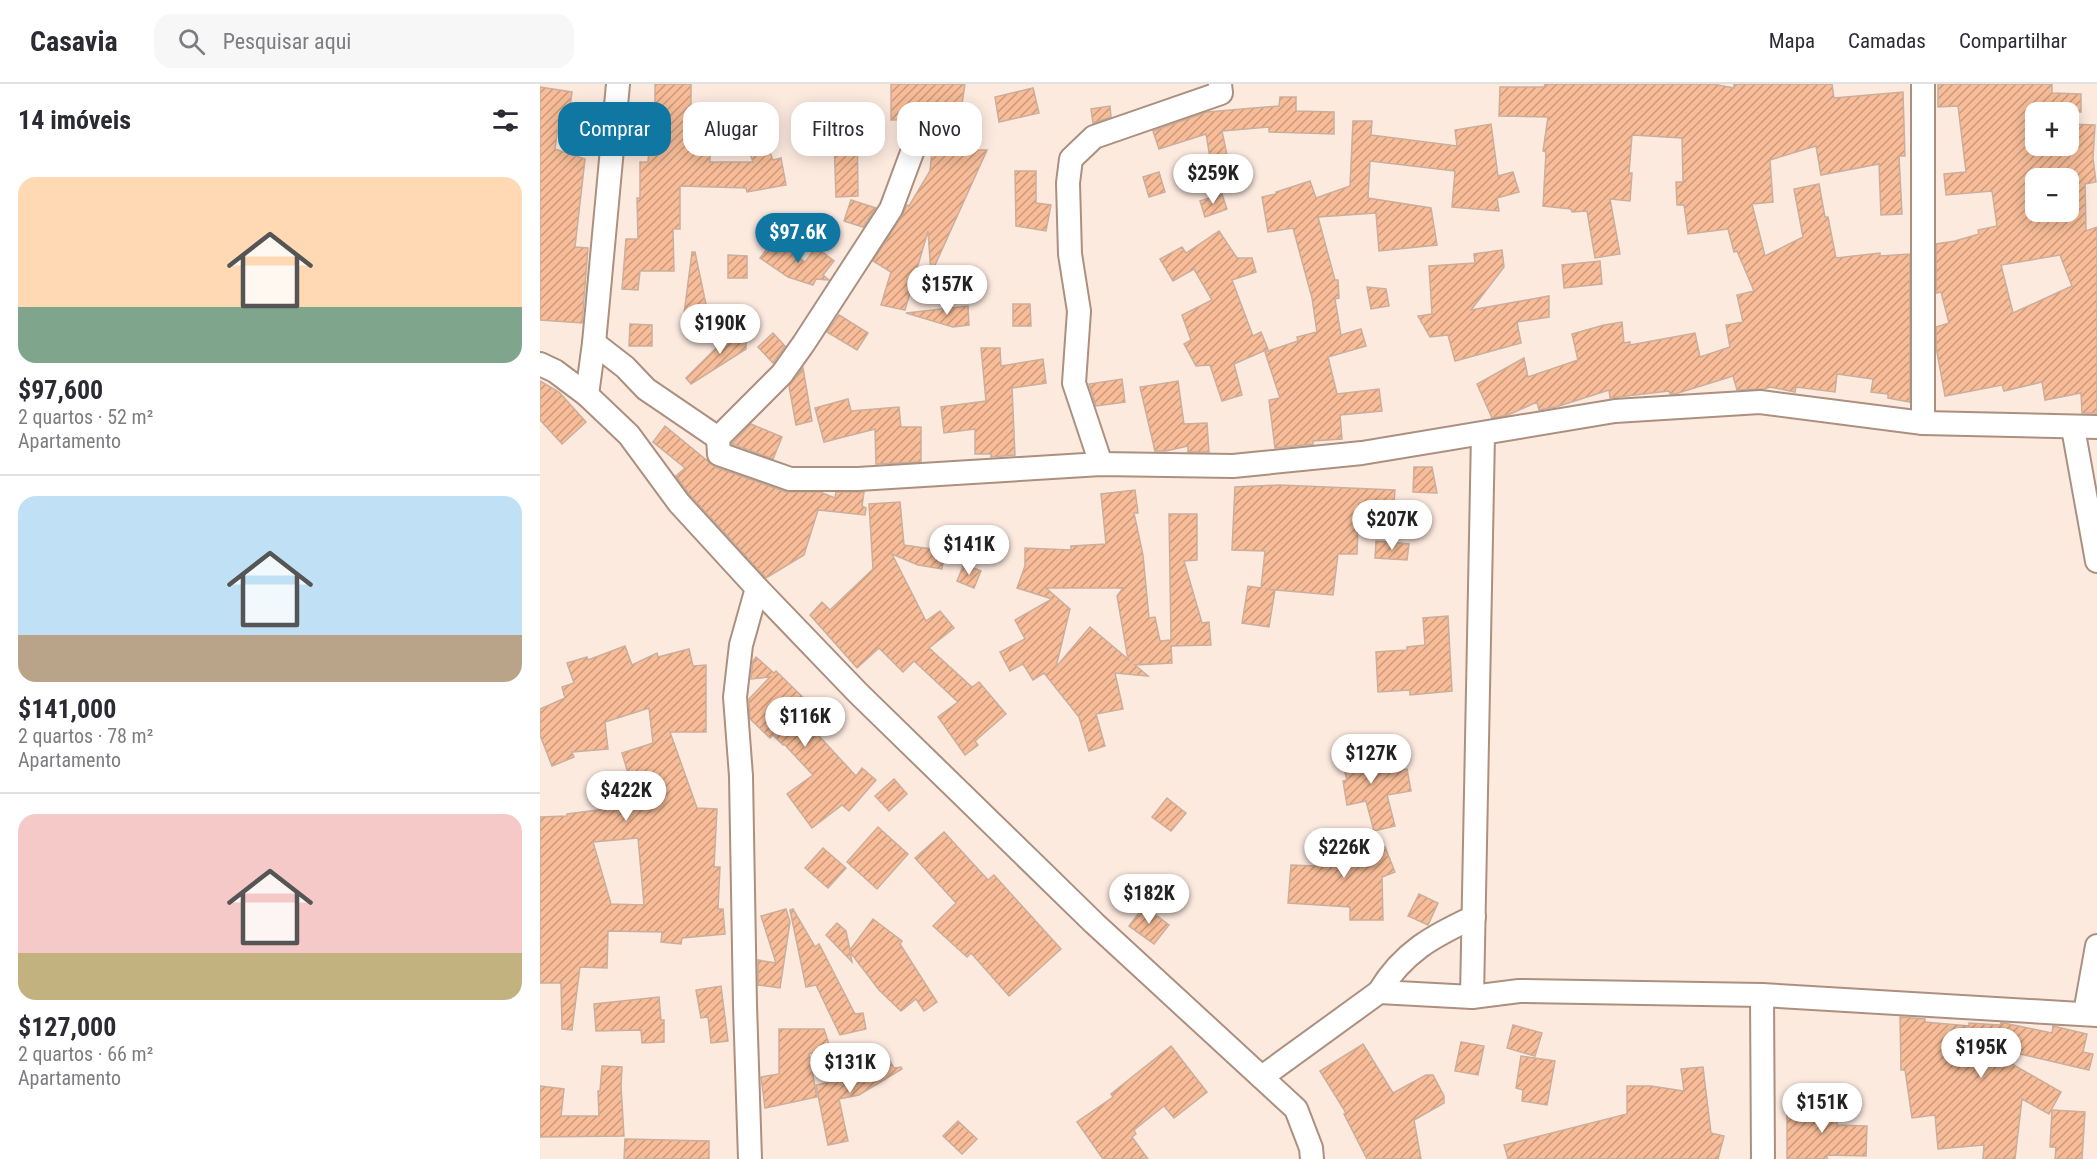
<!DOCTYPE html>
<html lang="pt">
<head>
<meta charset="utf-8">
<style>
  body { margin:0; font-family:"Roboto Condensed",sans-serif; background:#f7f7f7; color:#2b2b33; height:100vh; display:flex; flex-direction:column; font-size:22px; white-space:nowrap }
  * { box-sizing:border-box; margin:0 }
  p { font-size:20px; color:#7c7c81 }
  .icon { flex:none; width:33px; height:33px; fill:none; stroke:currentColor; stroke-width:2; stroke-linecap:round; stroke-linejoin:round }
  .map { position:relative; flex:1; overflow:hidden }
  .panel { display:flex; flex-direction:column; background:#fff; width:540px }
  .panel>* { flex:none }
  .top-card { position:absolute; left:18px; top:18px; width:570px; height:54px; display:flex; gap:12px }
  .fabs { position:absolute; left:1485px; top:18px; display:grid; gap:12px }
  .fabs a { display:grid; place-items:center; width:54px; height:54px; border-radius:12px; background:#fff; box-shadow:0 3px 15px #0003; font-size:30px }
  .price { position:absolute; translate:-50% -51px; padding:0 14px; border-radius:21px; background:#fff; color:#222; font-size:20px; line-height:39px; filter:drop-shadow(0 2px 3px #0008) }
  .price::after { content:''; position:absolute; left:50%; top:36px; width:18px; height:14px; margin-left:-9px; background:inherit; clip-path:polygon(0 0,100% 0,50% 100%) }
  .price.on { background:#1077a3; color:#fff }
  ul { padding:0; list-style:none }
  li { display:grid; align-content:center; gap:12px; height:318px; padding:0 18px }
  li+li { border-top:2px solid #e1e1e2 }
  li span { display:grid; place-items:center; height:186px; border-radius:18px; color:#555 }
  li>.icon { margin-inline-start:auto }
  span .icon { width:108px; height:108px; fill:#fffc; stroke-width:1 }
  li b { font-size:26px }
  h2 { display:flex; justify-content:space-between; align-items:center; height:72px; padding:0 18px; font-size:26px }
  .pill { padding:0 21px; border-radius:18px; background:#fff; box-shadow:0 3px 15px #0003; font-size:21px; line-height:54px }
  .pill.on { background:#1077a3; color:#fff }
  header { display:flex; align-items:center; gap:36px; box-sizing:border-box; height:84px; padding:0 30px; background:#fff; border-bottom:2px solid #e1e1e2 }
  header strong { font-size:28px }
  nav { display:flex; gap:33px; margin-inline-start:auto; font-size:21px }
  .search { width:420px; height:54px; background:#f7f7f7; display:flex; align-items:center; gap:15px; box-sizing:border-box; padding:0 21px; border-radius:18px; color:#7c7c81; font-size:22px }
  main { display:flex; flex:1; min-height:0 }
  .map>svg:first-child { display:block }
  .building { fill:url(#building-hatch); stroke:#cbae9c; stroke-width:1.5; fill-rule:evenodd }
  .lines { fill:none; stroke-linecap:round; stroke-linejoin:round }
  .minor-casing { stroke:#ac907f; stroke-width:26 }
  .minor { stroke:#fff; stroke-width:22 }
</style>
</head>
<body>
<header>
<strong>Casavia</strong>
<div class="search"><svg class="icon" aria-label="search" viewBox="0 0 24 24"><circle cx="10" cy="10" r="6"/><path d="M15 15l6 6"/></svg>Pesquisar aqui</div>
<nav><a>Mapa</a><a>Camadas</a><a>Compartilhar</a></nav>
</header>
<main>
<section class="panel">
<h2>14 imóveis<svg class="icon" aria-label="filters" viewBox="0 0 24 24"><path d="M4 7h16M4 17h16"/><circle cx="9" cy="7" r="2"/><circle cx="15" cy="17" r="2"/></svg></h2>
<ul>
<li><span style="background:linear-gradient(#ffd9b3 70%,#7fa58c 0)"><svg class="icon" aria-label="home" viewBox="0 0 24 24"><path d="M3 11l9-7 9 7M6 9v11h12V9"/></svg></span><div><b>$97,600</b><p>2 quartos · 52 m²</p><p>Apartamento</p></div></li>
<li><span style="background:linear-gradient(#bfe0f5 75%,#b9a48a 0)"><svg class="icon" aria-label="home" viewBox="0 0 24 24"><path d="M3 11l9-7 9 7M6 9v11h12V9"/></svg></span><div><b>$141,000</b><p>2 quartos · 78 m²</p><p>Apartamento</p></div></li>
<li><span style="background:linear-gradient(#f6c9c9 75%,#c2b280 0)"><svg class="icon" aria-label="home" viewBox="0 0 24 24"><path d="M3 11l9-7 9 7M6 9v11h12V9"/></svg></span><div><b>$127,000</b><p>2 quartos · 66 m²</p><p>Apartamento</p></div></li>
</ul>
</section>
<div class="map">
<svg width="1557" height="1075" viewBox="0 0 1557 1075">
  <defs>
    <pattern id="building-hatch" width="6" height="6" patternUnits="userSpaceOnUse" patternTransform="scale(1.5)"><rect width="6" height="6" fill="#f8bd98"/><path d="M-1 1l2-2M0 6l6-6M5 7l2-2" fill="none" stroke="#ca9a7c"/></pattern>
  </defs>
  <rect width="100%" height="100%" fill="#fdeadf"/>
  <!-- building -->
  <g class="building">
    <path d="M 115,0 L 151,0 L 151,28 L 153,28 L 150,67 L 170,67 L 170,78 L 213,78 L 203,51 L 221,45 L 233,76 L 241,74 L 246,101 L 207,108 L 206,104 L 140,102 L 140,145 L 133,145 L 134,187 L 100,187 L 98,206 L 82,205 L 86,155 L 98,155 L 97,114 L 100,114 L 100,78 L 108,78 L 112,26 L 115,26 Z"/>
    <path d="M 351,0 L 425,0 L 420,33 L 408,66 L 447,66 L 391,190 L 388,147 L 365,226 L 341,221 L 351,188 L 333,177 L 362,132 L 367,121 L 369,122 L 390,87 L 393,56 L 390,55 L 388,47 L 392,35 L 351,36 Z"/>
    <path d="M 1005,0 L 1173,0 L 1194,4 L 1194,0 L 1292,0 L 1294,14 L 1363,8 L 1365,72 L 1359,72 L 1362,130 L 1341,131 L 1339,80 L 1281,91 L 1276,62 L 1230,76 L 1233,118 L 1212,120 L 1225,172 L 1263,153 L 1254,105 L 1279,100 L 1285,133 L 1288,133 L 1296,174 L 1340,169 L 1340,172 L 1370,170 L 1370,318 L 1348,314 L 1348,310 L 1331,308 L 1333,295 L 1297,290 L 1295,308 L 1256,303 L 1255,308 L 1230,303 L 1224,305 L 1197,306 L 1193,292 L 1135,310 L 1130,310 L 1129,307 L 1070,314 L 1069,306 L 1016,323 L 999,326 L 997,318 L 968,331 L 952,334 L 937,300 L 984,274 L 988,293 L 1038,276 L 1032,250 L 1064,241 L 1082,238 L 1084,259 L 1090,258 L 1090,261 L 1155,249 L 1160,273 L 1190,263 L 1186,241 L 1203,238 L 1197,211 L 1214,207 L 1197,167 L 1194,168 L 1188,145 L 1148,150 L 1144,121 L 1137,121 L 1136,98 L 1143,98 L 1142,54 L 1092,51 L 1089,89 L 1092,89 L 1090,117 L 1070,115 L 1080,170 L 1055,174 L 1047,127 L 1032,128 L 1031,125 L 1003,122 L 1006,68 L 1003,67 L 1008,33 L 959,32 L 960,3 L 1004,3 Z"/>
    <path d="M 1398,0 L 1512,0 L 1512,9 L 1541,10 L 1541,28 L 1496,28 L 1496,62 L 1528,62 L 1528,40 L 1555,41 L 1553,74 L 1556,98 L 1545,100 L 1546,147 L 1557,143 L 1557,329 L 1542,329 L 1541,309 L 1505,316 L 1502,298 L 1464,307 L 1462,301 L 1405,312 L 1396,263 L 1396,243 L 1409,239 L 1401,208 L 1396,209 L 1396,160 L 1415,157 L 1439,150 L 1438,146 L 1457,142 L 1452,107 L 1406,111 L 1404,90 L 1426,88 L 1418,22 L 1398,23 ZM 1496,94 L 1528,94 L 1528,128 L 1496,128 ZM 1520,171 L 1532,202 L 1473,229 L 1461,181 Z"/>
    <path d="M 0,3 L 32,8 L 29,30 L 20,29 L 15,65 L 45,75 L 35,163 L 48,164 L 42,239 L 0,236 Z"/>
    <path d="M 493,4 L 499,29 L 459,38 L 455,13 Z"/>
    <path d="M 740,13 L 756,13 L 756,27 L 794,28 L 794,50 L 729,48 L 729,43 L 682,47 L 687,71 L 670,74 L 666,50 L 619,65 L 613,47 L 667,28 L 739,22 Z"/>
    <path d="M 570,22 L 571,33 L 553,39 L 551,25 Z"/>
    <path d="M 317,28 L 318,112 L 296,113 L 294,55 L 261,57 L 260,35 L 295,34 L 294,29 Z"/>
    <path d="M 813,37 L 832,37 L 831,51 L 917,62 L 915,46 L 951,40 L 958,92 L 973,88 L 979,108 L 957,114 L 959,127 L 912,123 L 915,87 L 830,77 L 828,114 L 891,124 L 897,161 L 839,167 L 836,129 L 778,133 L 795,196 L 798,196 L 799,214 L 795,215 L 801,251 L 821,245 L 826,262 L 788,273 L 797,310 L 839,305 L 842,327 L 800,331 L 802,355 L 773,357 L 773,360 L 735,364 L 729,316 L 740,314 L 725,268 L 758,257 L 757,253 L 777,248 L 772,214 L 753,144 L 728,148 L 722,113 L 736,110 L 736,108 L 770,97 L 776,114 L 810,102 Z"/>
    <path d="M 475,87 L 496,87 L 496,119 L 511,121 L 506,147 L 476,142 Z"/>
    <path d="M 619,88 L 625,108 L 609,113 L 603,93 Z"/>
    <path d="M 682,110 L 687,125 L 665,133 L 660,117 Z"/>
    <path d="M 311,116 L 336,124 L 323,143 L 304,137 Z"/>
    <path d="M 679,147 L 697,174 L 712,174 L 716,188 L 692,196 L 713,252 L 721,248 L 728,265 L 694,280 L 702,311 L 682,317 L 670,281 L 656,282 L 644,260 L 651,256 L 642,231 L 672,216 L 654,185 L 633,197 L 620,175 L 642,163 L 646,169 Z"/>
    <path d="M 234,156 L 265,178 L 276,163 L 294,177 L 283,191 L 289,196 L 276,195 L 273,201 L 248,193 L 220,174 Z"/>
    <path d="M 962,166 L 964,183 L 931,226 L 1009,212 L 1009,233 L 977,238 L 981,259 L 915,277 L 908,251 L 890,253 L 878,232 L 892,230 L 889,182 L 935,179 L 934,170 Z"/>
    <path d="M 152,168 L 155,168 L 168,230 L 144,230 Z"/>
    <path d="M 188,171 L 207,172 L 207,194 L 188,194 Z"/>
    <path d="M 1060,177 L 1062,200 L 1024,204 L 1022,181 Z"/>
    <path d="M 827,203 L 846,205 L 849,222 L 831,225 Z"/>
    <path d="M 473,220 L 490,220 L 491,242 L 473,242 Z"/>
    <path d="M 428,222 L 429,241 L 413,243 L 366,229 Z"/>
    <path d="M 299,231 L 328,249 L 317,266 L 287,248 Z"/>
    <path d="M 90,240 L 112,241 L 112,262 L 89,262 Z"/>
    <path d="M 206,243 L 206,265 L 151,300 L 146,294 L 182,258 Z"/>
    <path d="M 233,249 L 245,262 L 233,279 L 218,263 Z"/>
    <path d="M 441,264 L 460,264 L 461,282 L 503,275 L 506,299 L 472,304 L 475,371 L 451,373 L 451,370 L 435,370 L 435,345 L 404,349 L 401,323 L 446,317 Z"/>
    <path d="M 263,284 L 272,337 L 256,341 L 249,302 Z"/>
    <path d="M 582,295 L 585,318 L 556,322 L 549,300 Z"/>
    <path d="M 0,297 L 19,308 L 46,338 L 22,360 L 0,336 Z"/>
    <path d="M 638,297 L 644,340 L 667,339 L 669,368 L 648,368 L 648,362 L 626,367 L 615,367 L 600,303 Z"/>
    <path d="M 308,315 L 311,327 L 359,323 L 361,343 L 381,343 L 381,378 L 336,380 L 335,345 L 284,358 L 275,324 Z"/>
    <path d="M 211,340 L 242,353 L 233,375 L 192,360 Z"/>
    <path d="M 125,342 L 175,383 L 246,408 L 280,408 L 295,414 L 296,408 L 324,408 L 322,422 L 326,424 L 325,431 L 278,426 L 264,471 L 226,494 L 149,410 L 136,392 L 145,384 L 113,358 Z"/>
    <path d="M 874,383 L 892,383 L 897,409 L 873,408 Z"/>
    <path d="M 740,401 L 855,406 L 854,419 L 819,419 L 817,470 L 798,470 L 793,511 L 725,505 L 735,506 L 729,543 L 702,539 L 708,502 L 721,504 L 725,467 L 692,466 L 695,403 Z"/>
    <path d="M 595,406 L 598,429 L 594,429 L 603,471 L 609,534 L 615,533 L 620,557 L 631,556 L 629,430 L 657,430 L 657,476 L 644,477 L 662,539 L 669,538 L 671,561 L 631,562 L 632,579 L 595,581 L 608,592 L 575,589 L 583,625 L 556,630 L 565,662 L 549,667 L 539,633 L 504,589 L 493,596 L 483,580 L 470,587 L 460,568 L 485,555 L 475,536 L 512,515 L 477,504 L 485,482 L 485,464 L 531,466 L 531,462 L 566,460 L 561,410 ZM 506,504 L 583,504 L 577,512 L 588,575 L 550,543 L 516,583 L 530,525 Z"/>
    <path d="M 360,418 L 364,461 L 405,467 L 402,485 L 378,481 L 352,470 L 386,537 L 400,527 L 414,544 L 389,564 L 432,603 L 439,598 L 466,630 L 435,657 L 438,661 L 425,671 L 398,633 L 418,618 L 374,577 L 363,588 L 339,564 L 317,584 L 270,531 L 282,518 L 290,526 L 333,485 L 329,420 Z"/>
    <path d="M 836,457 L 869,460 L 867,476 L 835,474 Z"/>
    <path d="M 424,480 L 441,487 L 434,504 L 417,497 Z"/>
    <path d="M 908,532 L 912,607 L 870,611 L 870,606 L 838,608 L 836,568 L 867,566 L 867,563 L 885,561 L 883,534 Z"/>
    <path d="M 85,562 L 92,581 L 117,569 L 118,573 L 149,565 L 153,582 L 166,581 L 166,648 L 130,648 L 157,724 L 177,725 L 174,783 L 180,783 L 178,825 L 183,825 L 185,850 L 142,854 L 141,860 L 121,858 L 122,848 L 68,847 L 67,884 L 40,883 L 32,946 L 22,945 L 21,899 L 0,899 L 0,733 L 27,732 L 27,730 L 74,724 L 70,704 L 91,699 L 82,669 L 113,659 L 109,624 L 65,638 L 68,665 L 32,668 L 34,673 L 12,682 L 0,651 L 0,625 L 25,614 L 22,603 L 34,599 L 27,579 L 47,573 L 48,576 ZM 98,754 L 104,821 L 71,820 L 53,758 Z"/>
    <path d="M 216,573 L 234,589 L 236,587 L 277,627 L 266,638 L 316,692 L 322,684 L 336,696 L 309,727 L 302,721 L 272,744 L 247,710 L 273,691 L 244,660 L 243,661 L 233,651 L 230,654 L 210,635 L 209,615 L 230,593 L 211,595 L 213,577 Z"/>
    <path d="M 826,657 L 834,690 L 867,685 L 871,707 L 847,711 L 855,742 L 834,747 L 826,717 L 807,721 L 803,697 L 807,696 L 799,664 Z"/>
    <path d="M 354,695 L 367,710 L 349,727 L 335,712 Z"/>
    <path d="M 627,714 L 646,729 L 631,747 L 612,733 Z"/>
    <path d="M 338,743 L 368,770 L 337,805 L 307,778 Z"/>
    <path d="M 404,748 L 448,796 L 454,791 L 521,865 L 469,912 L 431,869 L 427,873 L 393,842 L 416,819 L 375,774 Z"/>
    <path d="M 782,752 L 845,763 L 855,788 L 842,793 L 843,836 L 810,836 L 810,823 L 748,819 L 751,781 L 777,782 Z"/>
    <path d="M 283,764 L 306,784 L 288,804 L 265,784 Z"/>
    <path d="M 879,810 L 898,819 L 888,841 L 868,832 Z"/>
    <path d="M 604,822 L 629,841 L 614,860 L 589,842 Z"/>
    <path d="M 246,825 L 250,838 L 240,904 L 218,901 L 218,876 L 236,879 L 221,832 Z"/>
    <path d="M 253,825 L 275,863 L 279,860 L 315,930 L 323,929 L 326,945 L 300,951 L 276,901 L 266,903 L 250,826 Z"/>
    <path d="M 333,835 L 362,857 L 360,860 L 397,918 L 384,927 L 376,915 L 361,927 L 339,906 L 310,868 L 312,878 L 286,851 L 297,839 L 306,847 L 310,866 Z"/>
    <path d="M 181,902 L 188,957 L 171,959 L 168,933 L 161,934 L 156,906 Z"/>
    <path d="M 119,913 L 121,936 L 124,936 L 124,958 L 102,959 L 101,946 L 56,947 L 54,920 Z"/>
    <path d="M 1360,933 L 1385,935 L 1385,938 L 1429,942 L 1429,939 L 1460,941 L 1461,939 L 1464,939 L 1512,949 L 1513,942 L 1547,950 L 1543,968 L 1553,970 L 1549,986 L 1437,960 L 1521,1008 L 1509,1030 L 1482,1015 L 1475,1075 L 1443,1075 L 1444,1061 L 1398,1065 L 1395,1031 L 1372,1034 L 1365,986 L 1361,986 Z"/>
    <path d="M 973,941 L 1002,949 L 995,972 L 967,964 Z"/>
    <path d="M 239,945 L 284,945 L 290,963 L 269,970 L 277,1013 L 225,1024 L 221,993 L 239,990 Z"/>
    <path d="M 921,958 L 944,962 L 938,991 L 915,987 Z"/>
    <path d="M 823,960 L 853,1009 L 886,991 L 893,991 L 904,1012 L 904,1019 L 874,1036 L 881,1075 L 827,1075 L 804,1030 L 806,1029 L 780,987 Z"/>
    <path d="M 631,962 L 667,1008 L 634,1034 L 624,1022 L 594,1046 L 596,1050 L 592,1053 L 608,1075 L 563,1075 L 537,1038 L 573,1013 L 571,1010 Z"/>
    <path d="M 344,967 L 354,984 L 361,983 L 362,985 L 319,1011 L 299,1015 L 308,1057 L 288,1061 L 276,1001 L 324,991 L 319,982 Z"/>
    <path d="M 981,972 L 1015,977 L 1007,1021 L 982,1017 L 983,1006 L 976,1004 Z"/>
    <path d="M 62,982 L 82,983 L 81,1002 L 84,1052 L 0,1053 L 0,1002 L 24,1005 L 21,1032 L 59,1032 L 58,1007 L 60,1007 Z"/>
    <path d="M 1163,983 L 1171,1049 L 1184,1052 L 1178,1075 L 968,1075 L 964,1061 L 1087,1030 L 1087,1002 L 1111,1002 L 1144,1007 L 1141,985 Z"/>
    <path d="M 1297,1020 L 1297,1041 L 1327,1042 L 1326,1072 L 1287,1071 L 1287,1075 L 1247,1075 L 1247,1028 L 1254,1028 L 1253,1021 Z"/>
    <path d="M 1512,1026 L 1545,1028 L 1542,1075 L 1515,1075 L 1516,1063 L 1510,1063 Z"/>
    <path d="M 418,1037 L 437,1055 L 422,1070 L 403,1052 Z"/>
    <path d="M 85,1055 L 169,1057 L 169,1075 L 84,1075 Z"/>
  </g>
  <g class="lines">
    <!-- minor casing -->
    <g class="minor-casing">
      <g id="minor">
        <path d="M 1383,0 L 1383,339"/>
        <path d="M 54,259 L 85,283 L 106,305 L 178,354 L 179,370 L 250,395 L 318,395 L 561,380 L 693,382 L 822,369 L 1075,327 L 1220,318 L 1383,339 L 1557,343"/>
        <path d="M 0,280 L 15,287 L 47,311 L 89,351 L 139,419 L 217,504 L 318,609 L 554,839 L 756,1025 L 771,1064 L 772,1075"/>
        <path d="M 47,311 L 54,259 L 78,0"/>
        <path d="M 1533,344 L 1557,477"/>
        <path d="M 178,354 L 242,290 L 264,259 L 351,125 L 377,55"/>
        <path d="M 561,380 L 534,299 L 539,227 L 530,170 L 528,99 L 531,75 L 554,53 L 681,9 L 680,0"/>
        <path d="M 839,908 C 863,868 893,852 934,833"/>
        <path d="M 1222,911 L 1223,1075"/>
        <path d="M 932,913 L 943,350"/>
        <path d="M 1545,929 L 1557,862"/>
        <path d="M 722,993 L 839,908 L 932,913 L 979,907 L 1222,911 L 1557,931"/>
        <path d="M 210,1075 L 205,921 L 201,692 L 195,613 L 201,561 L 217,504"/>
      </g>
    </g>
    <!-- minor -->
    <use href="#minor" class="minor"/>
  </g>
</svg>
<div class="fabs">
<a>+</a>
<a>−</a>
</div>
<b class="price" style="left:673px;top:121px">$259K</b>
<b class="price on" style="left:258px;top:180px">$97.6K</b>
<b class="price" style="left:407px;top:232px">$157K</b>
<b class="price" style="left:180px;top:271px">$190K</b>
<b class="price" style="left:852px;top:467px">$207K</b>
<b class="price" style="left:429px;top:492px">$141K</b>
<b class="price" style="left:265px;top:664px">$116K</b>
<b class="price" style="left:831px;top:701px">$127K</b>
<b class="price" style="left:86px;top:738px">$422K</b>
<b class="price" style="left:804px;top:795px">$226K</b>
<b class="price" style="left:609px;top:841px">$182K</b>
<b class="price" style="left:1441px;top:995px">$195K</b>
<b class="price" style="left:310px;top:1010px">$131K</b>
<b class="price" style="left:1282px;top:1050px">$151K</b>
<div class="top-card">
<a class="pill on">Comprar</a>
<a class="pill">Alugar</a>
<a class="pill">Filtros</a>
<a class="pill">Novo</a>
</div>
</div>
</main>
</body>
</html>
